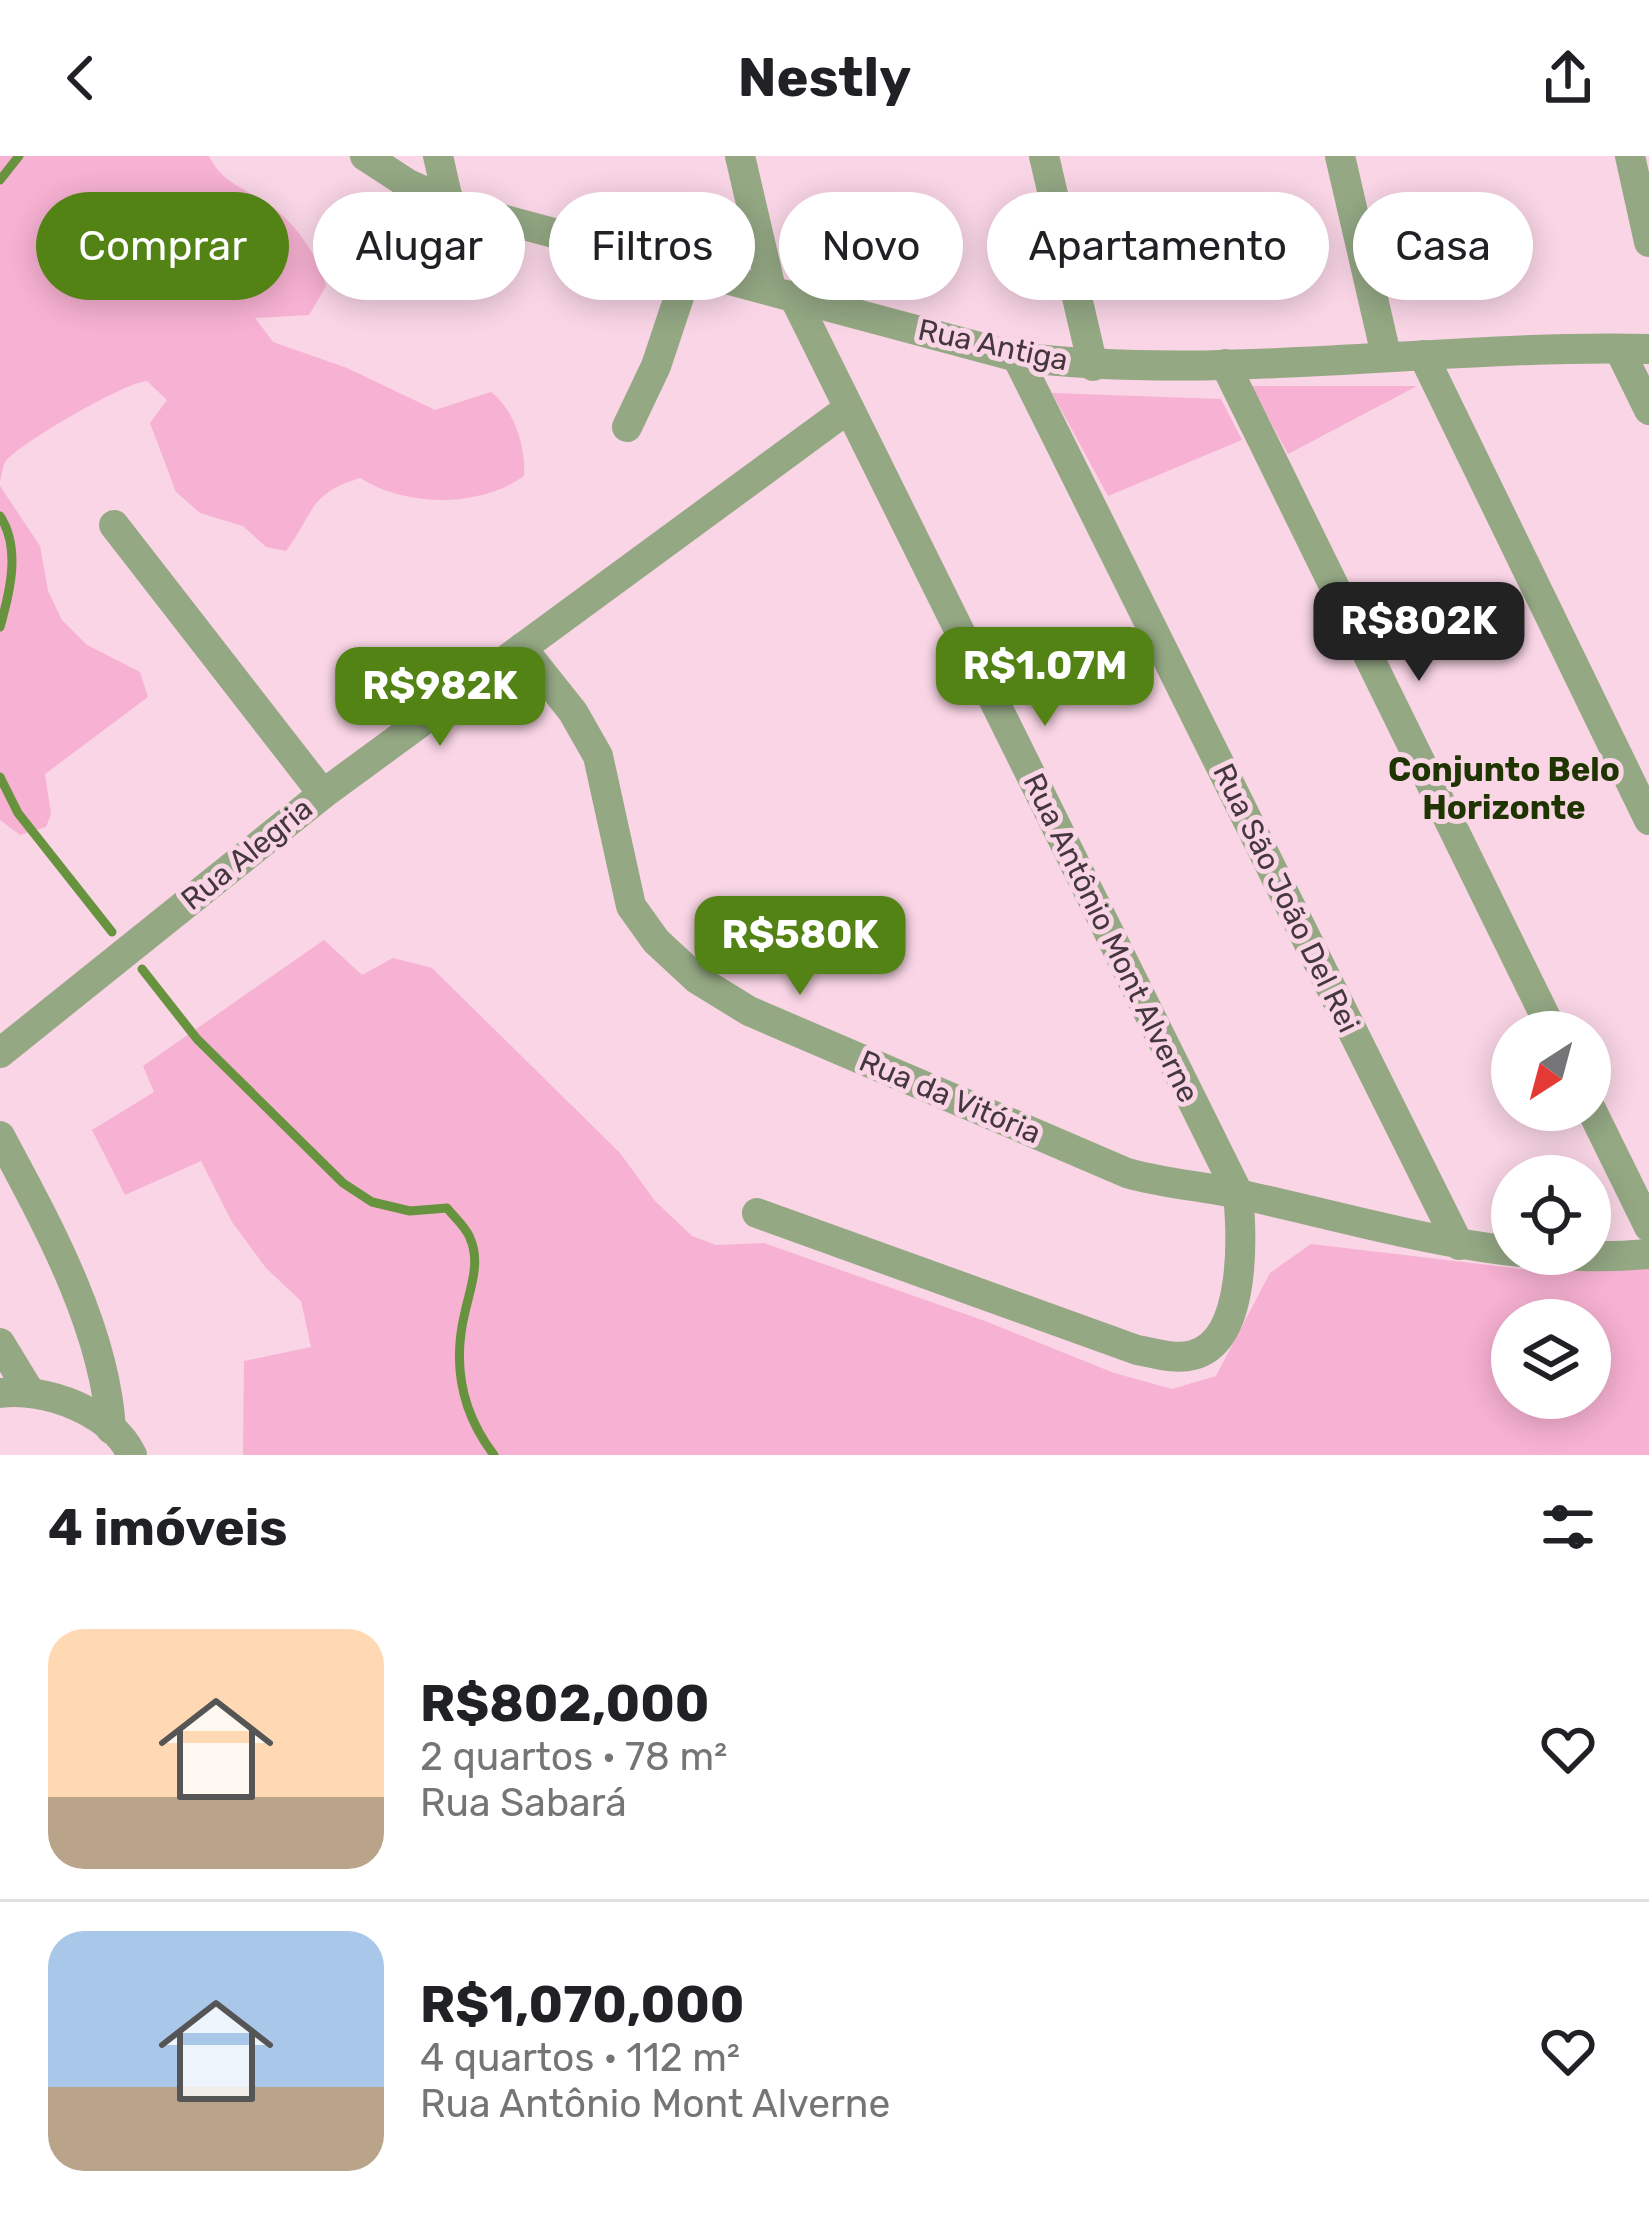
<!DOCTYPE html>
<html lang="pt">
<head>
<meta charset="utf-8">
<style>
  body { margin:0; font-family:Rubik,sans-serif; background:#f6f6f6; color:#202124; height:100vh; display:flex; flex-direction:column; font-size:45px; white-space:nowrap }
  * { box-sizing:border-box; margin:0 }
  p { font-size:39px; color:#757577 }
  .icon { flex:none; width:66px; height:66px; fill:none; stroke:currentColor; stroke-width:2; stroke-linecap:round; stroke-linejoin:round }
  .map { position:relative; height:1299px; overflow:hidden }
  .side { display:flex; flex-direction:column; background:#fff; flex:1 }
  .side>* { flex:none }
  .banner { position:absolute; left:36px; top:36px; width:1578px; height:108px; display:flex; gap:24px }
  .needle { width:78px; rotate:216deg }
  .buttons { position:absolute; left:1491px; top:855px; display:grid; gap:24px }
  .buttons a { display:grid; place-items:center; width:120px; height:120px; border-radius:50%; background:#fff; box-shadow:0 6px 30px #0003; font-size:60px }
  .price { position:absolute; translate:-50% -102px; padding:0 27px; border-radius:24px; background:#538315; color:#fff; font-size:39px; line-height:78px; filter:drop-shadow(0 3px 6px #0008) }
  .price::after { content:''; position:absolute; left:50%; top:72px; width:36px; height:27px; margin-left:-18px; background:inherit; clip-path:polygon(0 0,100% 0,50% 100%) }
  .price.on { background:#222; color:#fff }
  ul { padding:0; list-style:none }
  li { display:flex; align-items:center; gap:36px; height:300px; padding:0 48px }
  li+li { border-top:3px solid #e0e0e0 }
  li span { display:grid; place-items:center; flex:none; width:336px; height:240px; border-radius:36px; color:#555 }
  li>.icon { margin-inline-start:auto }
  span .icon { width:144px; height:144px; fill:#fffc; stroke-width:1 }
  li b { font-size:51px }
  h2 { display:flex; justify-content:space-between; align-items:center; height:144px; padding:0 48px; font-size:51px }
  .pill { padding:0 42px; border-radius:54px; background:#fff; box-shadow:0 6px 30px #0003; font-size:42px; line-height:108px }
  .pill.on { background:#538315; color:#fff }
  header { display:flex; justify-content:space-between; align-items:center; height:156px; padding:0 48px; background:#fff; font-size:54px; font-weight:700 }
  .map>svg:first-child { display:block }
  .green { fill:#f7b1d2; fill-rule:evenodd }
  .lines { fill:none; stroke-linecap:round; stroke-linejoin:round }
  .stream { stroke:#68933e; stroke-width:9 }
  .street { stroke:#94a884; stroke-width:30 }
  .labels { text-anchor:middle; stroke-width:10; stroke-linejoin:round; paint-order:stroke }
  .street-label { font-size:30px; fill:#45373e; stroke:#f9d5e5 }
  .neighbourhood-label { font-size:33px; font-weight:bold; fill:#1e3502; stroke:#f9d5e5 }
</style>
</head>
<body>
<header><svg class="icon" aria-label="back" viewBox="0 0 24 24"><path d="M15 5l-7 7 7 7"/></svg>Nestly<svg class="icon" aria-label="share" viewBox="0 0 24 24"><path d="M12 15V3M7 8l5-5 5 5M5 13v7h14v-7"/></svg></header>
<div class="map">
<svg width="1649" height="1299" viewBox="0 0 1649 1299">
  <rect width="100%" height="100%" fill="#f9d5e5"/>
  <!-- green -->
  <g class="green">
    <path d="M 0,0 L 209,0 C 220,23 238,30 259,42 C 293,63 315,93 326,130 L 309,159 L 255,162 L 273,186 L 347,212 L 435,254 L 491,236 C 514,253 526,291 524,320 C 479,352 406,351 360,322 C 308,338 315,356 286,395 L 266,391 L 243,370 L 200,357 L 176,336 L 150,267 L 167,244 L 147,225 C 125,226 18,288 5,306 C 2,312 2,319 0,325 Z"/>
    <path d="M 1251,230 L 1417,230 L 1288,298 Z"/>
    <path d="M 1052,237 L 1221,243 L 1242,284 L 1108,340 Z"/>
    <path d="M 0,330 L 40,390 L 48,435 L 62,464 L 87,489 L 140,516 L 148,541 L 45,618 L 51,658 L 46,671 L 20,679 L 0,664 Z"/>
    <path d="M 324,784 L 362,819 L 393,802 L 432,812 L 620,997 L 655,1045 L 692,1080 L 716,1089 L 764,1087 L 985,1165 L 1114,1217 L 1172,1233 L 1216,1220 L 1270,1117 L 1311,1088 L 1538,1115 L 1649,1111 L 1649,1299 L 243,1299 L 244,1205 L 311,1191 L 301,1145 L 266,1112 L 232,1066 L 201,1005 L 125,1039 L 92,974 L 154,936 L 143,910 ZM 1512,1164 L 1590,1164 L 1590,1242 L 1512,1242 Z"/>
  </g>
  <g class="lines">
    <!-- stream -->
    <g class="stream">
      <path d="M 0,24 L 19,0"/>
      <path d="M 0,360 C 21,392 10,436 0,471"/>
      <path d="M 0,621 L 18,657 L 112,776"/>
      <path d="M 142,813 L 197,883 L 343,1027 L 372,1046 L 410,1055 L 447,1052 C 454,1061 466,1071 470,1082 C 481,1106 470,1133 465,1156 C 452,1209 462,1257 494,1299"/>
    </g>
    <!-- street -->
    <g class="street">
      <path d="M 365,0 L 408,28 L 464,53 L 1017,201 C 1227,226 1439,188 1649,193"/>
      <path d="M 438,0 L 449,48"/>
      <path d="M 740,0 L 771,133"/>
      <path d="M 1044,0 L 1093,210"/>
      <path d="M 1340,0 L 1386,199"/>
      <path d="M 1630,0 L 1649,86"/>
      <path d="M 1619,193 L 1649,254"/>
      <path d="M 1423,199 L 1649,664"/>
      <path d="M 1017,201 L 1459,1089"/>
      <path d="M 1225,208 L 1553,876"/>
      <path d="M 627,271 L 656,210 L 689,111"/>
      <path d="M 114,369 L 323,638"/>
      <path d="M 522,492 L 573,556 L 598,600 L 631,750 L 656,785 L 697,823 L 749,855 L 1127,1017 C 1165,1028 1204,1030 1243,1039 C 1379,1069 1509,1111 1649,1098"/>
      <path d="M 0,897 L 323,638 L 849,252"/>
      <path d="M 1590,951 L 1649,1071"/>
      <path d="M 0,980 C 47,1068 105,1172 111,1273"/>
      <path d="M 757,1057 L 1137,1194 C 1155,1197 1174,1204 1193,1199 C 1247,1185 1242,1079 1238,1037 L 793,139"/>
      <path d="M 0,1187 L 28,1233"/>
      <path d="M 0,1237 C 45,1231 111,1255 132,1299"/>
    </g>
  </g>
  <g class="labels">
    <!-- street labels -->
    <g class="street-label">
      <text transform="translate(993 189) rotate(12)" y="10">Rua Antiga</text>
      <text transform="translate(247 698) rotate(-39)" y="10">Rua Alegria</text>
      <text transform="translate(1286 742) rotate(64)" y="10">Rua São João Del Rei</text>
      <text transform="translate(1111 782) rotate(64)" y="10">Rua Antônio Mont Alverne</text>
      <text transform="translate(950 941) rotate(23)" y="10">Rua da Vitória</text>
    </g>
    <!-- neighbourhood labels -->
    <g class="neighbourhood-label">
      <text x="1504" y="625">Conjunto Belo<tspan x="1504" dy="38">Horizonte</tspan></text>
    </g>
  </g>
</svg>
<div class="buttons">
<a><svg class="needle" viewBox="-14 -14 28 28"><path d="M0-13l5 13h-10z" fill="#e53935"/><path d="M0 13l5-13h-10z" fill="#757577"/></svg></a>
<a><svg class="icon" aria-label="locate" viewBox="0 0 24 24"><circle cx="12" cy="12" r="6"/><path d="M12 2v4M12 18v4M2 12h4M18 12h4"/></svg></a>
<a><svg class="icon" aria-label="layers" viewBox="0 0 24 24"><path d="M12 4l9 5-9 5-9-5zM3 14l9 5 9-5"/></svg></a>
</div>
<b class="price on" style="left:1419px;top:528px">R$802K</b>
<b class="price" style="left:1045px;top:573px">R$1.07M</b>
<b class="price" style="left:440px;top:593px">R$982K</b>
<b class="price" style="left:800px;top:842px">R$580K</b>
<div class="banner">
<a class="pill on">Comprar</a>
<a class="pill">Alugar</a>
<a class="pill">Filtros</a>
<a class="pill">Novo</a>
<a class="pill">Apartamento</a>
<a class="pill">Casa</a>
</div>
</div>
<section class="side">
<h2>4 imóveis<svg class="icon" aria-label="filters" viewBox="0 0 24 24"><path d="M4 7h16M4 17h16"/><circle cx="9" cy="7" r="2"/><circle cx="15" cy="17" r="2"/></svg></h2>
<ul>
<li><span style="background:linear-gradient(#ffd9b3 70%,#b9a48a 0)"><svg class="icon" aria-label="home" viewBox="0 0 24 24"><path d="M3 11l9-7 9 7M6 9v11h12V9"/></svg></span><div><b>R$802,000</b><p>2 quartos · 78 m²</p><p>Rua Sabará</p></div><svg class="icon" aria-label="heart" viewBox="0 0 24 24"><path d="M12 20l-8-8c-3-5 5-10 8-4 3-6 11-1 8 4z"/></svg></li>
<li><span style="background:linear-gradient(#a9c7e8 65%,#b9a48a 0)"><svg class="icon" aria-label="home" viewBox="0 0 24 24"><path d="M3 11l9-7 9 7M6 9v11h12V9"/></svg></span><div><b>R$1,070,000</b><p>4 quartos · 112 m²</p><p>Rua Antônio Mont Alverne</p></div><svg class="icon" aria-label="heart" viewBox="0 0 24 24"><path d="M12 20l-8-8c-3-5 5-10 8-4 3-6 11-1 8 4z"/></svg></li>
</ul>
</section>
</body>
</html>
